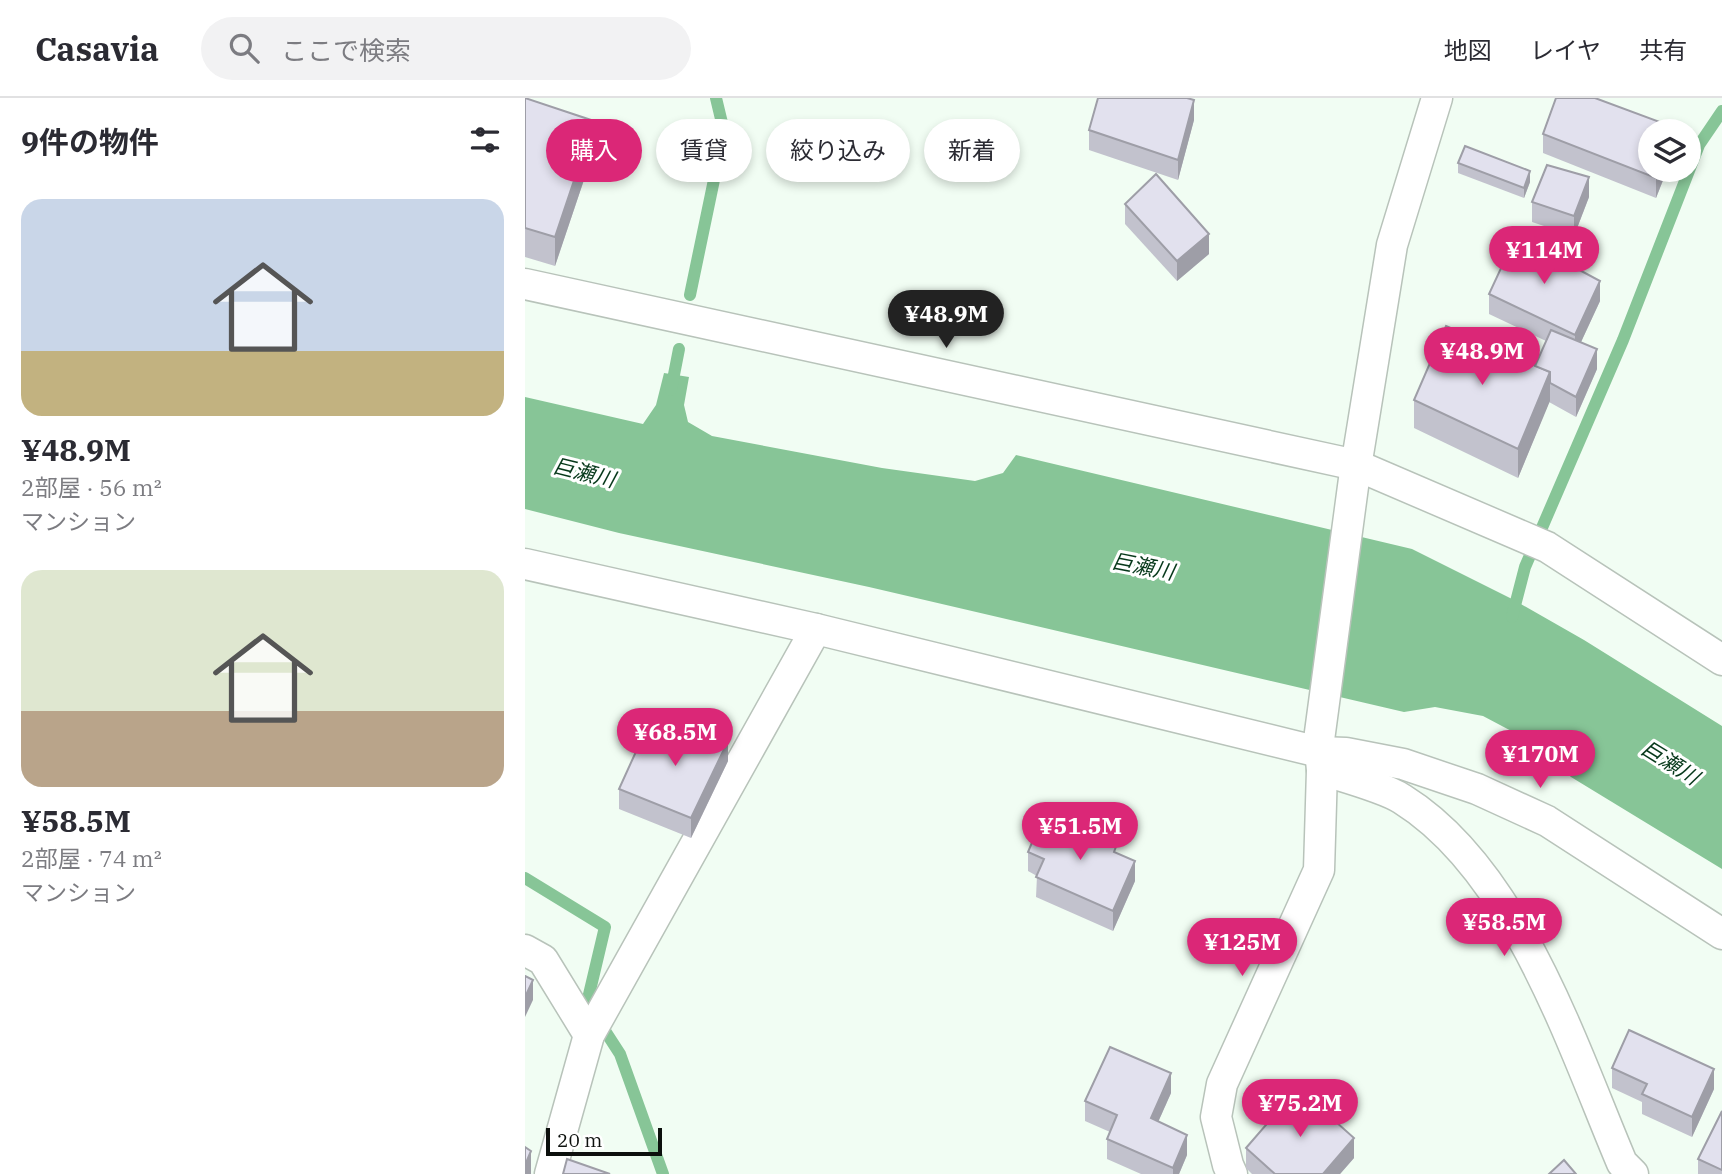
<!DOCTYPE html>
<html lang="ja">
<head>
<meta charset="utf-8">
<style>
  body { margin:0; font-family:"IBM Plex Serif","Noto Sans JP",serif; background:#f2f2f3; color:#2b2b33; height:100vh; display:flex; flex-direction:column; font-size:26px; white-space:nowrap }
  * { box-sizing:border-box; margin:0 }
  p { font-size:23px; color:#7c7c81 }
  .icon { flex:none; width:38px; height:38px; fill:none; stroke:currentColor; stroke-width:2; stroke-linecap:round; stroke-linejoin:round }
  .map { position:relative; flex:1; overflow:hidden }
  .panel { display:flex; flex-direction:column; background:#fff; width:525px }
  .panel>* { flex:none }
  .top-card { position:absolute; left:21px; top:21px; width:665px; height:63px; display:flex; gap:14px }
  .tools { position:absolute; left:1113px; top:21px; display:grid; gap:14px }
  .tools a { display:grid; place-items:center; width:63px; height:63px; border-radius:50%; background:#fff; box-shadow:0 4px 10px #0003; font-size:35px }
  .scale { position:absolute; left:21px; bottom:18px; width:116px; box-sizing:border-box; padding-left:7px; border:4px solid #0c100d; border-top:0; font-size:19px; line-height:24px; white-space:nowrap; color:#0c100d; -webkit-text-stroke:5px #fff; paint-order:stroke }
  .price { position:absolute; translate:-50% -60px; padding:0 16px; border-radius:24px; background:#db2777; color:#fff; font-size:23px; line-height:46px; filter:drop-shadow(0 2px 4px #0008) }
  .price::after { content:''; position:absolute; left:50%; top:42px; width:21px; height:16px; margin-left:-10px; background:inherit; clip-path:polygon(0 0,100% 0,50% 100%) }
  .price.selected { background:#222; color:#fff }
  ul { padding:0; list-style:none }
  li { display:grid; align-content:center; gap:14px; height:371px; padding:0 21px }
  li span { display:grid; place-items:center; height:217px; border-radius:21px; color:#555 }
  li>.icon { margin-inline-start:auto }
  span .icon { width:126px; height:126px; fill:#fffc; stroke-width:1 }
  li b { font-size:30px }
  h2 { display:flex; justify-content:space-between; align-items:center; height:84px; padding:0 21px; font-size:30px }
  .tag { padding:0 24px; border-radius:32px; background:#fff; box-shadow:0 4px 10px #0003; font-size:24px; line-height:63px }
  .tag.selected { background:#db2777; color:#fff }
  header { display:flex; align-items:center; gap:42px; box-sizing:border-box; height:98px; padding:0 35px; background:#fff; border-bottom:2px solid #e1e1e2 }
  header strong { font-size:33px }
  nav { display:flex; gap:38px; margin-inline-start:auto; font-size:24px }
  .search { width:490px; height:63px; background:#f2f2f3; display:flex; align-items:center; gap:18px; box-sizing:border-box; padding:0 24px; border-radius:38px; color:#7c7c81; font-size:26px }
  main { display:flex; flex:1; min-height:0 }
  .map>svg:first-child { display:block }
  .water { fill:#87c597 }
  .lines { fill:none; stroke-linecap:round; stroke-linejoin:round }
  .stream { stroke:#87c597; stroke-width:12 }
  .minor-casing { stroke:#b8c3ba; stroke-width:33 }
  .minor { stroke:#fff; stroke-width:30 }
  .wall { fill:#c2c2cd }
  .shaded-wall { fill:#9e9ea7 }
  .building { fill:#e2e1ee; stroke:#9e9ea7; stroke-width:2 }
  .labels { text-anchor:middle; stroke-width:6; stroke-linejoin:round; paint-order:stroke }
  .water-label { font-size:21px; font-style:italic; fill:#07391b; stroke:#fff }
</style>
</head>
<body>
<header>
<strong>Casavia</strong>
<div class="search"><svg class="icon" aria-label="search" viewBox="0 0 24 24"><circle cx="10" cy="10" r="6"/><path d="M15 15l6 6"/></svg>ここで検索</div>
<nav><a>地図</a><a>レイヤ</a><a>共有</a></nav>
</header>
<main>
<section class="panel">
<h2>9件の物件<svg class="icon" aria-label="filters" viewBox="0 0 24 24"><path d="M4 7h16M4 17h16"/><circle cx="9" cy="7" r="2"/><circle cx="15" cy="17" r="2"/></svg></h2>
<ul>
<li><span style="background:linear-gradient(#c9d6e8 70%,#c2b280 0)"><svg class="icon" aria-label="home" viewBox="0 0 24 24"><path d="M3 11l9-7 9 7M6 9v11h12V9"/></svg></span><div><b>¥48.9M</b><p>2部屋 · 56 m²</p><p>マンション</p></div></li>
<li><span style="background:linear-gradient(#dfe7d0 65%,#b9a48a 0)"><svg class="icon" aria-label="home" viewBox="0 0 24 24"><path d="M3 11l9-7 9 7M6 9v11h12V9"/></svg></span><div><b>¥58.5M</b><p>2部屋 · 74 m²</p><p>マンション</p></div></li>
</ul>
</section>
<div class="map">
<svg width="1197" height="1076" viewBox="0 0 1197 1076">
  <rect width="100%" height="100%" fill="#f1fdf3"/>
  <!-- water -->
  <path class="water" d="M 139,275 L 164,279 L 159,307 L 163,324 L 187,338 L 357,370 L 450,383 L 478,375 L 491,357 L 887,451 L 987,501 L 1059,542 L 1197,628 L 1197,771 L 1046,679 L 1015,648 L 958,618 L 910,609 L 879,614 L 344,489 L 94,435 L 0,411 L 0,299 L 118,326 L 131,307 Z"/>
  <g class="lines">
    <!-- stream -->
    <g class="stream">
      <path d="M 165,197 L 195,53 L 197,25 L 191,0"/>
      <path d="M 146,292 L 154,251"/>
      <path d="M 987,519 L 1000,469 L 1098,242 L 1174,47 L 1197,13"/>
      <path d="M 0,780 L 80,829 L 62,905 L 95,956 L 138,1076"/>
    </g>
    <!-- minor casing -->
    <g class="minor-casing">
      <g id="minor">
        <path d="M 0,186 L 831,367 L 1022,449 L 1197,562"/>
        <path d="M 0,466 L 291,531 L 794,654 L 821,655 L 878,666 L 952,691 L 1022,723 L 1197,836"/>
        <path d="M 797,672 C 819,679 860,690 877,701 C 991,772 1047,947 1097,1065 L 1108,1076"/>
        <path d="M 0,852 L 18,862 L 64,937"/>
        <path d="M 25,1076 L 64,937 L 291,531"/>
        <path d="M 707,1076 L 703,1067 L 691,1019 L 697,986 L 794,772 L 797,672 L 794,642 L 829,381 L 867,147 L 912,0"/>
      </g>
    </g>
    <!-- minor -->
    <use href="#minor" class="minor"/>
  </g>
  <!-- wall -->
  <g class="wall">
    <path d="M 0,0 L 69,52 L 30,168 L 0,159 Z"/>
    <path d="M 669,22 L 653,82 L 564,52 L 564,32 Z"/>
    <path d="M 1151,33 L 1142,72 L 1131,100 L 1018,55 L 1018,36 Z"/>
    <path d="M 933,65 L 1005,84 L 999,100 L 933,75 Z"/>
    <path d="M 1064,99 L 1049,138 L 1007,124 L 1007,104 Z"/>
    <path d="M 600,106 L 684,156 L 652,183 L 600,126 Z"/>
    <path d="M 964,196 L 1075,203 L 1056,244 L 1072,271 L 1051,319 L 1024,304 L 993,380 L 889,330 L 889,302 L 1010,268 L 1021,243 L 964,216 Z"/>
    <path d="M 127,653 L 203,663 L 166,740 L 94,711 L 94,691 Z"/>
    <path d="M 503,754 L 592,755 L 610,783 L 588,833 L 511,799 L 512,778 L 503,773 Z"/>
    <path d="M 1087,970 L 1189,991 L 1167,1039 L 1117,1016 L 1117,1004 L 1087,990 Z"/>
    <path d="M 646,995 L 633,1024 L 662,1057 L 654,1076 L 616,1076 L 582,1061 L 582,1041 L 585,1034 L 560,1023 L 560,1003 Z"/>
    <path d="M 1197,1013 L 1197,1076 L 1173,1076 L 1173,1061 Z"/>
    <path d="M 721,1050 L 829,1060 L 815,1076 L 727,1076 L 721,1070 Z"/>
  </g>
  <!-- shaded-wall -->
  <g class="shaded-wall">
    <path d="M 669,2 L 669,22 L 653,82 L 653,62 Z"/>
    <path d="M 69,23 L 69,52 L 30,168 L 30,139 Z"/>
    <path d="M 1134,72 L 1142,72 L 1131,100 L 1131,80 Z"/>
    <path d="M 1005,73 L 1005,84 L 999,100 L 999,90 Z"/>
    <path d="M 1064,79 L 1064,99 L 1049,138 L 1049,118 Z"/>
    <path d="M 684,136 L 684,156 L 652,183 L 652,163 Z"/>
    <path d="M 1075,183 L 1075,203 L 1050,257 L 1050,237 Z"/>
    <path d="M 1072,251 L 1072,271 L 1051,319 L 1051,299 Z"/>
    <path d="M 1025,274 L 1025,303 L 993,380 L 993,351 Z"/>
    <path d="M 203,643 L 203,663 L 166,740 L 166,720 Z"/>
    <path d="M 610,763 L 610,783 L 588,833 L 588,813 Z"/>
    <path d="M 8,882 L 8,902 L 0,919 L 0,899 Z"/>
    <path d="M 1189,971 L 1189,991 L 1167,1039 L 1167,1019 Z"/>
    <path d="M 646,975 L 646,995 L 626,1040 L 626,1020 Z"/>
    <path d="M 662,1037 L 662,1057 L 654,1076 L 648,1076 L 648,1070 Z"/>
    <path d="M 829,1040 L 829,1060 L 815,1076 L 798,1076 Z"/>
    <path d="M 6,1053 L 6,1076 L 0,1076 L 0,1067 Z"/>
  </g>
  <!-- building -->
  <g class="building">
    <path d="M 0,0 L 69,23 L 30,139 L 0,130 Z"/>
    <path d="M 573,0 L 662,0 L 669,2 L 653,62 L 564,32 Z"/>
    <path d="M 1031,0 L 1070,0 L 1151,30 L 1150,33 L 1125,33 L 1125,72 L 1134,72 L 1131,80 L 1018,36 Z"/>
    <path d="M 940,48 L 1005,73 L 999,90 L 933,65 Z"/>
    <path d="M 1022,67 L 1064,79 L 1049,118 L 1007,104 Z"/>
    <path d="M 631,76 L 684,136 L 652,163 L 600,106 Z"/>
    <path d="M 991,138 L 1075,183 L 1050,237 L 964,196 Z"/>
    <path d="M 921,228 L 1025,274 L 993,351 L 889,302 Z"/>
    <path d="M 1026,232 L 1072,251 L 1051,299 L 1025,285 L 1025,274 L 1010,268 Z"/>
    <path d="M 144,620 L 203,643 L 166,720 L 94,691 L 114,647 L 127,653 Z"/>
    <path d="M 520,714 L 592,746 L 589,754 L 610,763 L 588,813 L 511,779 L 519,761 L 503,754 Z"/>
    <path d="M 0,878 L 8,882 L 0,899 Z"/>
    <path d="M 1104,932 L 1189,971 L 1167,1019 L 1117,996 L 1122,986 L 1087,970 Z"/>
    <path d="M 585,949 L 646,975 L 626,1020 L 662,1037 L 648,1070 L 582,1041 L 592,1017 L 560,1003 Z"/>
    <path d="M 773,990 L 829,1040 L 798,1076 L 750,1076 L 721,1050 Z"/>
    <path d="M 1197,1013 L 1197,1072 L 1173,1061 Z"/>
    <path d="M 0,1049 L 6,1053 L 0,1067 Z"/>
    <path d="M 42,1061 L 85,1076 L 38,1076 Z"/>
    <path d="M 1039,1062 L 1051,1076 L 1024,1076 Z"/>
  </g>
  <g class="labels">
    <!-- water labels -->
    <g class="water-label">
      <text transform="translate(59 375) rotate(14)" y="7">巨瀬川</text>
      <text transform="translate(618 469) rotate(11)" y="7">巨瀬川</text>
      <text transform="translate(1145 665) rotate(32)" y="7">巨瀬川</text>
    </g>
  </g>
</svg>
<div class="tools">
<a><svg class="icon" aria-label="layers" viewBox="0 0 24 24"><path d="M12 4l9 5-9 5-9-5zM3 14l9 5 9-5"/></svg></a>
</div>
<div class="scale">20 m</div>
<b class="price" style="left:1019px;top:188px">¥114M</b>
<b class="price selected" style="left:421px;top:252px">¥48.9M</b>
<b class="price" style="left:957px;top:289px">¥48.9M</b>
<b class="price" style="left:150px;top:670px">¥68.5M</b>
<b class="price" style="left:1015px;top:692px">¥170M</b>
<b class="price" style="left:555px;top:764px">¥51.5M</b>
<b class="price" style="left:979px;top:860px">¥58.5M</b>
<b class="price" style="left:717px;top:880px">¥125M</b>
<b class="price" style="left:775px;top:1041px">¥75.2M</b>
<div class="top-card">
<a class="tag selected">購入</a>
<a class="tag">賃貸</a>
<a class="tag">絞り込み</a>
<a class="tag">新着</a>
</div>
</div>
</main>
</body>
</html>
